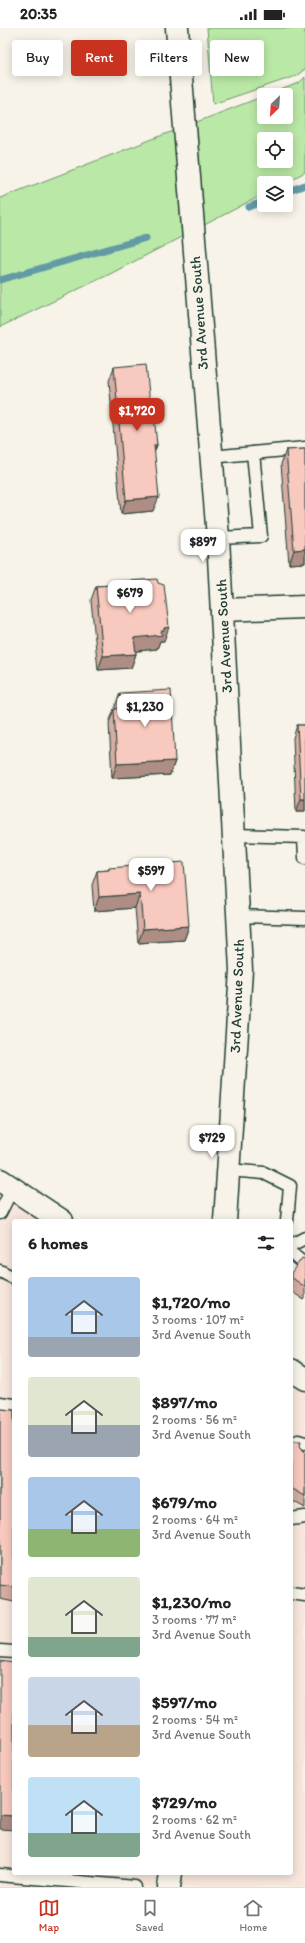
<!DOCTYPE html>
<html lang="en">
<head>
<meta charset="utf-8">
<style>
  body { margin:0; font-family:Itim,sans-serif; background:#f2f2f2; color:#222; height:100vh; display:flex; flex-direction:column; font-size:15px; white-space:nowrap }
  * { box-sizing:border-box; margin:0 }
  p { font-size:13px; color:#767676 }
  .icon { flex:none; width:22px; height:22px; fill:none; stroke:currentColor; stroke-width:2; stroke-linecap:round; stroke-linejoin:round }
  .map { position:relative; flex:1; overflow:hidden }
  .side { position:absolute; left:12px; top:1191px; width:281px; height:656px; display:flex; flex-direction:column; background:#fff; border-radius:4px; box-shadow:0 2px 10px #0003 }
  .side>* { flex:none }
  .top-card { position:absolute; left:12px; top:12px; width:281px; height:36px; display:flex; gap:8px }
  .needle { width:26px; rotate:205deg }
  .fabs { position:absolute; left:257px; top:60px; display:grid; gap:8px }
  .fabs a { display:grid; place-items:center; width:36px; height:36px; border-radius:4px; background:#fff; box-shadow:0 2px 10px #0003; font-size:20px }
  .price { position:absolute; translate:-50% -34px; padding:0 9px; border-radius:8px; background:#fff; color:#222; font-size:13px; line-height:26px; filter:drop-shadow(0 1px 2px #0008) }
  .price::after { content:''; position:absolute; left:50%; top:24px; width:12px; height:9px; margin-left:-6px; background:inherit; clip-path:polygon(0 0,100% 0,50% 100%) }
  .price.active { background:#c8321e; color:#fff }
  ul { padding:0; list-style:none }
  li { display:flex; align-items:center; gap:12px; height:100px; padding:0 16px }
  li span { display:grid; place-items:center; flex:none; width:112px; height:80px; border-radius:4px; color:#555 }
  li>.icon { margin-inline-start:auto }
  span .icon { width:48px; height:48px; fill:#fffc; stroke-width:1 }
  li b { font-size:17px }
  h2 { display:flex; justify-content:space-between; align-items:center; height:48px; padding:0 16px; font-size:17px }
  .tag { padding:0 14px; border-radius:4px; background:#fff; box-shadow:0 2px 10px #0003; font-size:14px; line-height:36px }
  .tag.active { background:#c8321e; color:#fff }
  .status { display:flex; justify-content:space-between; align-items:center; height:28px; padding:0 20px; background:#fff; direction:ltr }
  .status svg { height:11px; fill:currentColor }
  .tabs { display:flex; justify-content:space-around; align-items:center; height:56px; border-top:1px solid #e0e0e0; background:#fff; font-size:11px; color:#767676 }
  .tabs a { display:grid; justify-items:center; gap:2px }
  .tabs .active { color:#c8321e }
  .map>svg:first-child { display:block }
  .built { fill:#f7e6db }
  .green { fill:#bae8a6; stroke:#6c926d; fill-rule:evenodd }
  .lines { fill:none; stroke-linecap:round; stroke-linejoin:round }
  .stream { stroke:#629aa5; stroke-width:7 }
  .service-casing { stroke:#1f3d34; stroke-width:15 }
  .minor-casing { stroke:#1f3d34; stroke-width:25 }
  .secondary-casing { stroke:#1f3d34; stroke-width:25 }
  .service { stroke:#f7f3e8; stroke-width:12 }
  .minor { stroke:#f7f3e8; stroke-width:22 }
  .secondary { stroke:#f7f3e8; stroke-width:22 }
  .wall { fill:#d5ada3; stroke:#1f3d34 }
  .shaded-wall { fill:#ae8d85; stroke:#1f3d34 }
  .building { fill:#f8c9be; stroke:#1f3d34 }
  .labels { text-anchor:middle; stroke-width:3; stroke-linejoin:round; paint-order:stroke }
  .street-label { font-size:15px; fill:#1f3d34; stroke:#f7f3e8 }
</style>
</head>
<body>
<div class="status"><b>20:35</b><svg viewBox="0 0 49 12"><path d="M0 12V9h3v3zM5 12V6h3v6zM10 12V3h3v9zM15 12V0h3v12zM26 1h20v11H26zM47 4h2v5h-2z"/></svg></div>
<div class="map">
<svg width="305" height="1859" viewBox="0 0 305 1859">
  <rect width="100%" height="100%" fill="#f7f3e8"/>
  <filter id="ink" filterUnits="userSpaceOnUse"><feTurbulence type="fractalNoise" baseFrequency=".025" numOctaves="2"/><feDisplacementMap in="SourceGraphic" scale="8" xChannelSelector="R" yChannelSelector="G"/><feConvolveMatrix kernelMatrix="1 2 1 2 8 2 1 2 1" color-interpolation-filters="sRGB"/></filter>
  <g filter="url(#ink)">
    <!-- built -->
    <path class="built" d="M 0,1152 L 62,1193 L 14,1193 L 14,1845 L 291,1845 L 291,1334 L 305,1342 L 305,1859 L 0,1859 Z"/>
    <!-- green -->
    <g class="green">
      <path d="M 207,0 L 305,0 L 305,41 L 296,48 L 213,76 Z"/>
      <path d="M 305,49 L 305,144 L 285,155 L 264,155 L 264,166 L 110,246 L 0,299 L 0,170 L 264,68 L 264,89 L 286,89 L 286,67 L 267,67 L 299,55 ZM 264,111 L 286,111 L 286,133 L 264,133 Z"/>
    </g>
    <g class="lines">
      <!-- stream -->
      <g class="stream">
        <path d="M 286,164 L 305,157"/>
        <path d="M 249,179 L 264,173"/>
        <path d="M 0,252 L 146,210"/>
      </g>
      <!-- service casing -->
      <g class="service-casing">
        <g id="service">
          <path d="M 211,429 L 305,420"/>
          <path d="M 218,510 L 261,508 L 253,425"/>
          <path d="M 234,807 L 304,809 L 305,830"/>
          <path d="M 238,888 L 305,890"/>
          <path d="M 228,1142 L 264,1145 L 290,1158 L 287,1193"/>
          <path d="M 0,1185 L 12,1161"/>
          <path d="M 291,1217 L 305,1210"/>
          <path d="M 291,1225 L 303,1235"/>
          <path d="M 0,1243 L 14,1250"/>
          <path d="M 0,1375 L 14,1377"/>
          <path d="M 291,1417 L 298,1413 L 305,1415"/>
          <path d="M 291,1491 L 305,1489"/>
          <path d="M 291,1565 L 305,1567"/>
          <path d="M 0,1623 L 14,1624"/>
          <path d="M 0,1847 L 135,1859"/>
        </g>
      </g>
      <!-- minor casing -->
      <g class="minor-casing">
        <path id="minor" d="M 222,582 L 305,579"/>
      </g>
      <!-- secondary casing -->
      <g class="secondary-casing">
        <g id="secondary">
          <path d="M 177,0 L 218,510 L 241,942 L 225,1193"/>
          <path d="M 0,1152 L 62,1193"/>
          <path d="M 291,1342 L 305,1351"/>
          <path d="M 169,1859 L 171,1845"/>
        </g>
      </g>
      <!-- service -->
      <use href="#service" class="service"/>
      <!-- minor -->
      <use href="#minor" class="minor"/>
      <!-- secondary -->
      <use href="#secondary" class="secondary"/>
    </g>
    <!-- wall -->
    <g class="wall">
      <path d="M 114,339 L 151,387 L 157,417 L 154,424 L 153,483 L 121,486 L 109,353 Z"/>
      <path d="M 305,421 L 305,535 L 289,536 L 281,436 L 286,422 Z"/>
      <path d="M 113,554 L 164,613 L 160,613 L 157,621 L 135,623 L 136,626 L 131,640 L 98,642 L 91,572 L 96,558 L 112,557 Z"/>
      <path d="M 120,665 L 175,733 L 170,747 L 112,750 L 109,695 L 114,681 L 115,681 L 115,679 Z"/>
      <path d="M 297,697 L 305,697 L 305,784 L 296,784 L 293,710 Z"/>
      <path d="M 109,840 L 189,898 L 184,912 L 138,915 L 135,880 L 94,883 L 92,857 L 97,843 L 109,842 Z"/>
      <path d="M 305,1231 L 305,1271 L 304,1272 L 291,1263 L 291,1245 Z"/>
      <path d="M 0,1381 L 14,1382 L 14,1574 L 0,1571 Z"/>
      <path d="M 291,1413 L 300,1418 L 304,1423 L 305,1424 L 305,1480 L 291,1472 Z"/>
    </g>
    <!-- shaded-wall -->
    <g class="shaded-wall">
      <path d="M 154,417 L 157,417 L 152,431 Z"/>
      <path d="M 159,469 L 153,483 L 121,486 L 126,472 Z"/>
      <path d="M 305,521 L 305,535 L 289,536 L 294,522 Z"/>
      <path d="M 169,599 L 164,613 L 160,613 L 157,621 L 129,624 L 134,610 L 161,603 L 164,600 Z"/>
      <path d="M 136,626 L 131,640 L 98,642 L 103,628 Z"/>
      <path d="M 175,733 L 170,747 L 112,750 L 117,736 Z"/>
      <path d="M 301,771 L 305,771 L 305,784 L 296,784 Z"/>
      <path d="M 140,866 L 135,880 L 94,883 L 99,869 Z"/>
      <path d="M 189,898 L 184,912 L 138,915 L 143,901 Z"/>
      <path d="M 0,1787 L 14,1788 L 14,1802 L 0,1801 Z"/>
    </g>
    <!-- building -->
    <g class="building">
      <path d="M 146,336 L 151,387 L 154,387 L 157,417 L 154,417 L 159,469 L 126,472 L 114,339 Z"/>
      <path d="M 305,421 L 305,521 L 294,522 L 286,422 Z"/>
      <path d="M 157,551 L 158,555 L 164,557 L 169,599 L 164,600 L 164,602 L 161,603 L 162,607 L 134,610 L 136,626 L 103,628 L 96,558 L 113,557 L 113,554 Z"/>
      <path d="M 171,662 L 175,733 L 117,736 L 114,681 L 121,681 L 120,665 Z"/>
      <path d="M 297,697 L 305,697 L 305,771 L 301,771 Z"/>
      <path d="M 184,834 L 189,898 L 143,901 L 140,866 L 99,869 L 97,843 L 109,842 L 109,840 Z"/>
      <path d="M 302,1230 L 305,1231 L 305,1259 L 291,1249 L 291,1245 Z"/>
      <path d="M 0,1381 L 14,1382 L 14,1559 L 0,1557 Z"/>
      <path d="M 291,1413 L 301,1413 L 300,1418 L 304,1423 L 305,1424 L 305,1468 L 291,1460 Z"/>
      <path d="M 0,1633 L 14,1635 L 14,1788 L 0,1787 Z"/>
    </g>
  </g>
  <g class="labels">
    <!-- street labels -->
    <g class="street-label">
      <text transform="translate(199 285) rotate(-94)" y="5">3rd Avenue South</text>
      <text transform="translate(224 608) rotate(-93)" y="5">3rd Avenue South</text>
      <text transform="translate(237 968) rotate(-88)" y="5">3rd Avenue South</text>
    </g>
  </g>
</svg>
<div class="fabs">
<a><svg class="needle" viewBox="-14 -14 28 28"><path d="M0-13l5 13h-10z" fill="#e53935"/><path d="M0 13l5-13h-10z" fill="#767676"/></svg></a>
<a><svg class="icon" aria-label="locate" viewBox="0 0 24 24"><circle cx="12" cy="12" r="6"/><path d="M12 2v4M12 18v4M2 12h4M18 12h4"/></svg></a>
<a><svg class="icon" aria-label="layers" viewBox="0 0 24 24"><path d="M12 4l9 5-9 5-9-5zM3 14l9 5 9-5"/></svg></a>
</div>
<b class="price active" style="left:137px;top:404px">$1,720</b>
<b class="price" style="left:203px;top:535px">$897</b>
<b class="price" style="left:130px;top:586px">$679</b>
<b class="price" style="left:145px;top:700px">$1,230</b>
<b class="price" style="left:151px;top:864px">$597</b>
<b class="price" style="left:212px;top:1131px">$729</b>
<div class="top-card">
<a class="tag">Buy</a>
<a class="tag active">Rent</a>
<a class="tag">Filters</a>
<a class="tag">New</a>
</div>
<section class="side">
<h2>6 homes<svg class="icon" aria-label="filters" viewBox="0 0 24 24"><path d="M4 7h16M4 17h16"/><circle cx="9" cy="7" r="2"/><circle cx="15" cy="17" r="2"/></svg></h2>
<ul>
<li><span style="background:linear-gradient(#a9c7e8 75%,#9aa5b1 0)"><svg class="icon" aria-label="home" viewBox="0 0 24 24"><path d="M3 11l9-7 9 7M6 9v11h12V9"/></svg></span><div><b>$1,720/mo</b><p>3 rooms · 107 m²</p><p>3rd Avenue South</p></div></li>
<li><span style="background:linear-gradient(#dfe7d0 60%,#9aa5b1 0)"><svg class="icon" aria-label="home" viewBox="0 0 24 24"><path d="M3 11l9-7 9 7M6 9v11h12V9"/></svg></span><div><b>$897/mo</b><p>2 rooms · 56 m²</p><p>3rd Avenue South</p></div></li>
<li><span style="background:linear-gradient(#a9c7e8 65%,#8fb573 0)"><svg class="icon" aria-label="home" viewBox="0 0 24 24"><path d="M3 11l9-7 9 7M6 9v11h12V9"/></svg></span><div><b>$679/mo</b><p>2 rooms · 64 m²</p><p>3rd Avenue South</p></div></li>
<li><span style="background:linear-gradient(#dfe7d0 75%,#7fa58c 0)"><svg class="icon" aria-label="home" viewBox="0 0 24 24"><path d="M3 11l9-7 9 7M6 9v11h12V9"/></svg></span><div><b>$1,230/mo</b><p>3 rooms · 77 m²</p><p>3rd Avenue South</p></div></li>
<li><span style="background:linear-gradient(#c9d6e8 60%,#b9a48a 0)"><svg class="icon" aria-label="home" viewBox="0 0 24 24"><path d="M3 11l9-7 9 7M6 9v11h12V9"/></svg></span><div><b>$597/mo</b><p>2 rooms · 54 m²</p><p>3rd Avenue South</p></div></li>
<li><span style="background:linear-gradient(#bfe0f5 70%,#7fa58c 0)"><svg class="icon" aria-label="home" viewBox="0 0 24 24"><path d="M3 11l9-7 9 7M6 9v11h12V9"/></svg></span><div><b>$729/mo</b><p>2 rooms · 62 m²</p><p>3rd Avenue South</p></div></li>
</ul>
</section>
</div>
<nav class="tabs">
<a class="active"><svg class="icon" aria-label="map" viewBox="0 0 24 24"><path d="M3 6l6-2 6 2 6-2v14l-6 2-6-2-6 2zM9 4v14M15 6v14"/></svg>Map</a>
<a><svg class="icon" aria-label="saved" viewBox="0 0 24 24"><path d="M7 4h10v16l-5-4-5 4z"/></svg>Saved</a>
<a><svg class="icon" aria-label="home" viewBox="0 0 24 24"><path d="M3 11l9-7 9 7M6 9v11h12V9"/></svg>Home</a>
</nav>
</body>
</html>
